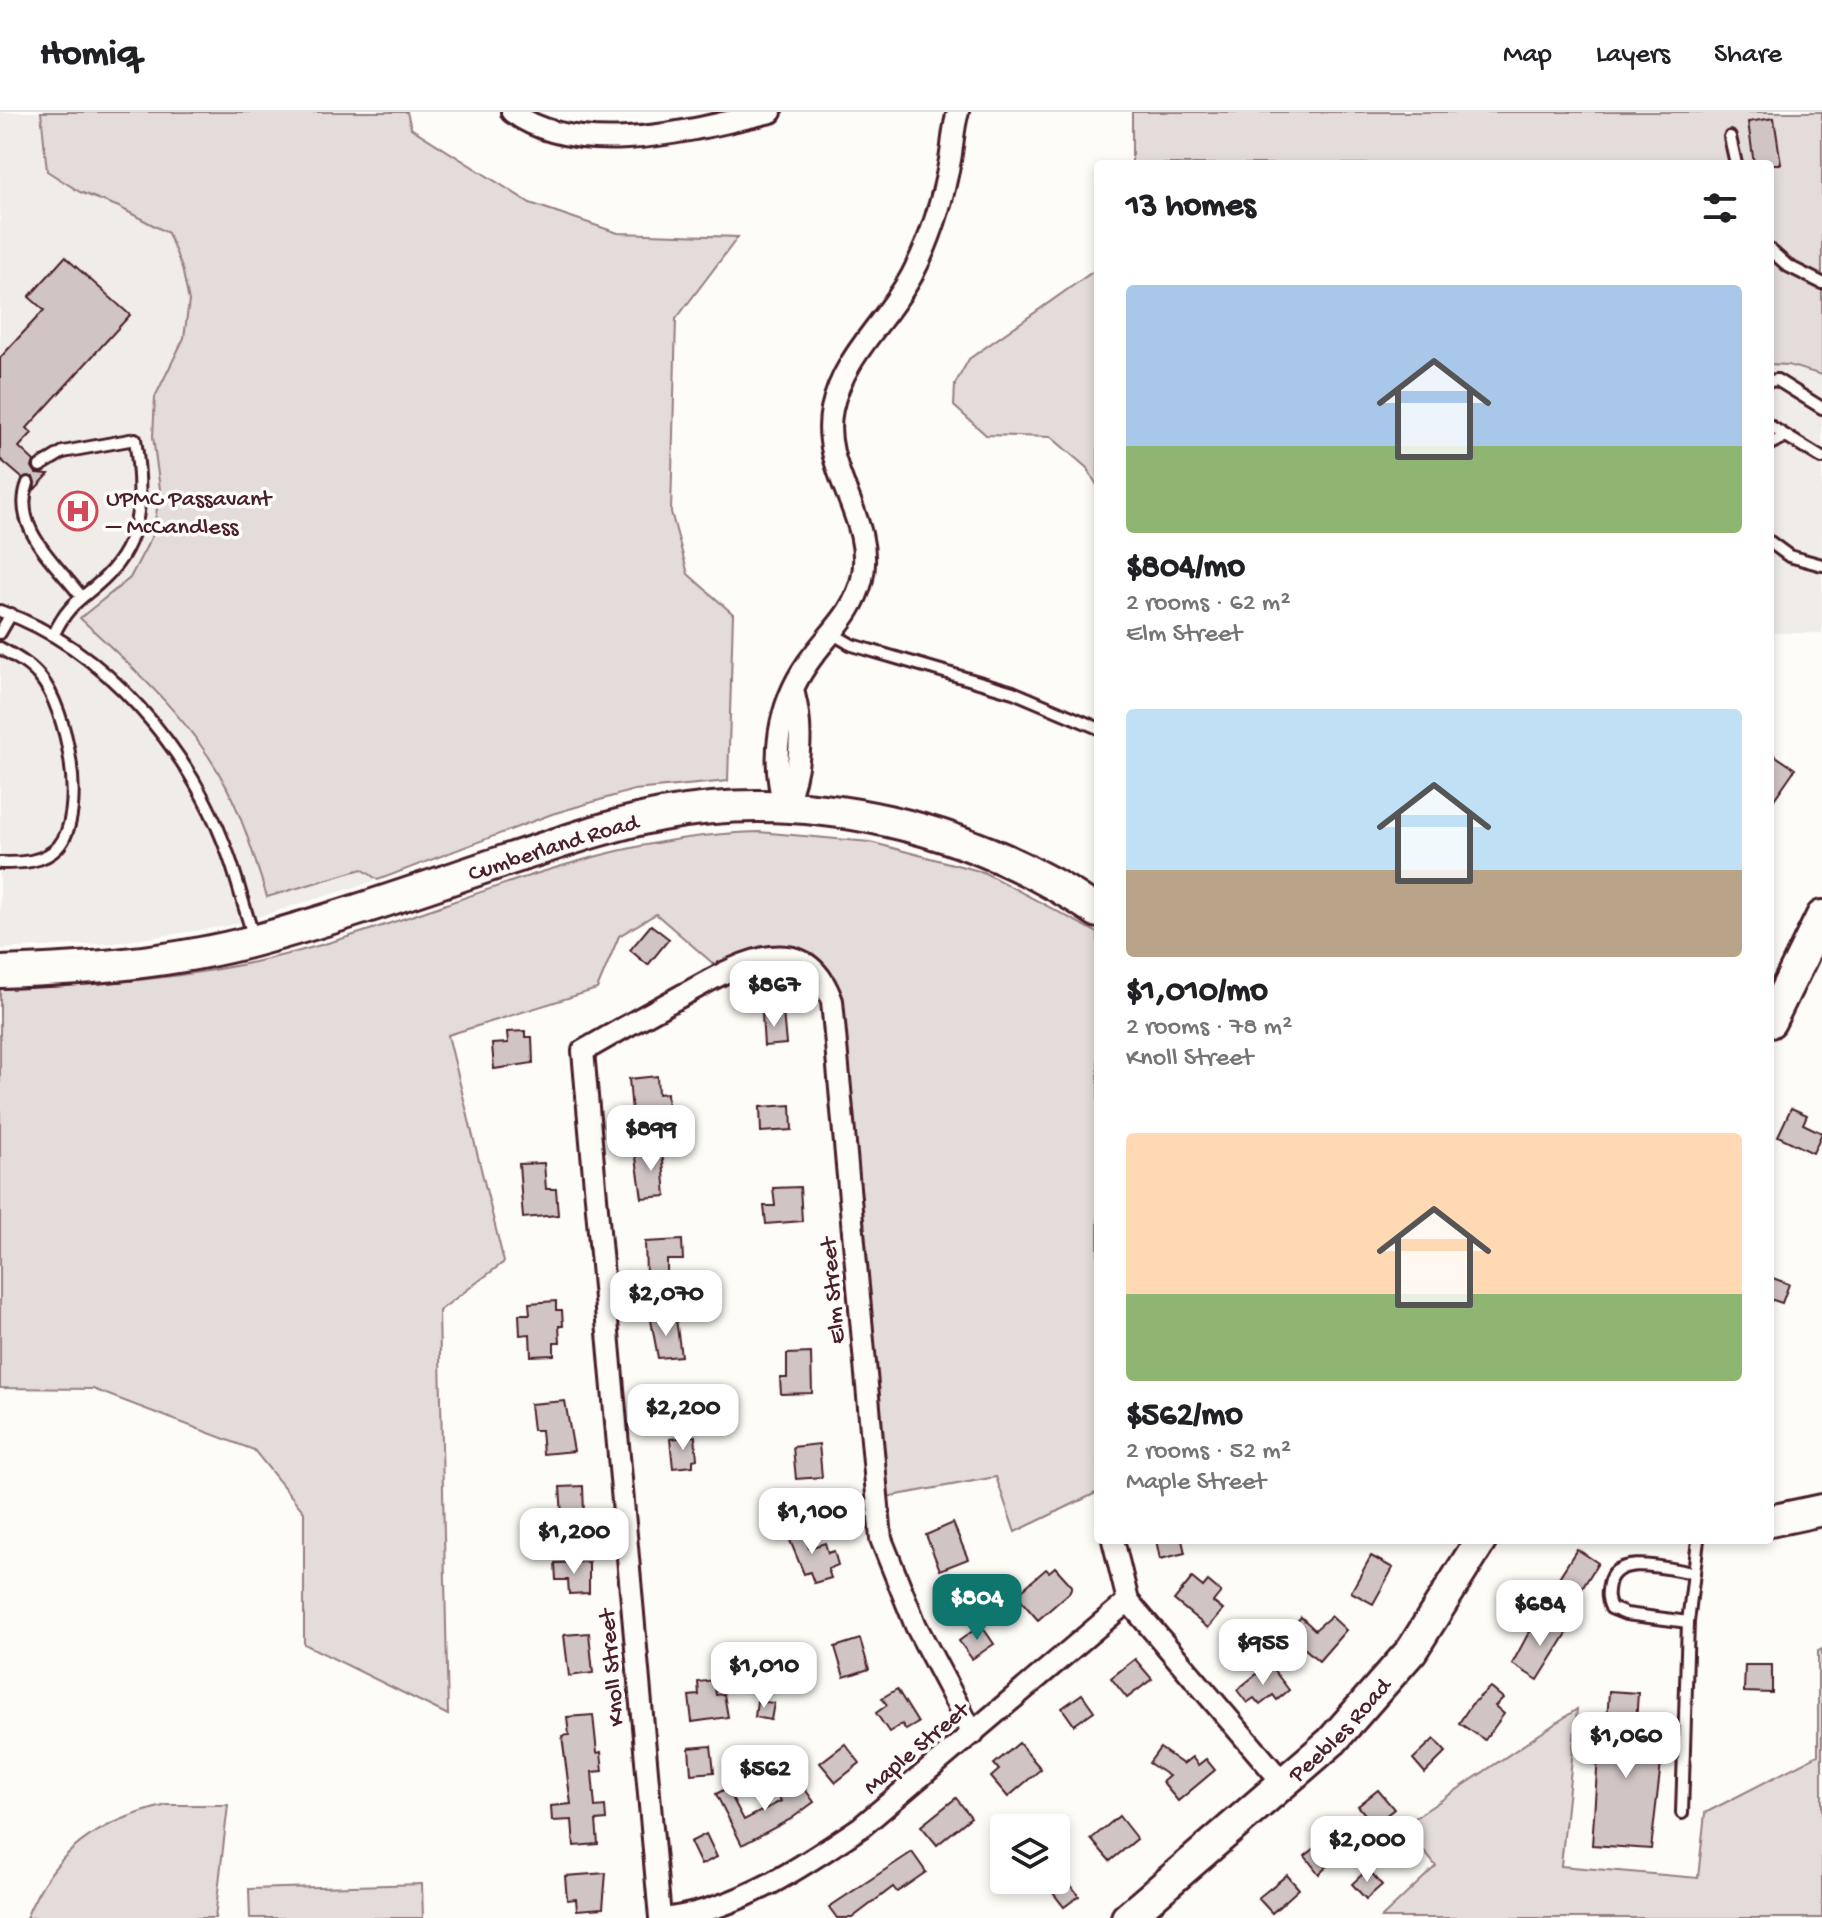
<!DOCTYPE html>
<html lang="en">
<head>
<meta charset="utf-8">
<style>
  body { margin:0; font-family:"Gochi Hand",sans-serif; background:#f2f2f2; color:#202124; height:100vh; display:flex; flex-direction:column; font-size:30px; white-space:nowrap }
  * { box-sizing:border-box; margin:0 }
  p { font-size:26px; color:#757577 }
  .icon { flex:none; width:44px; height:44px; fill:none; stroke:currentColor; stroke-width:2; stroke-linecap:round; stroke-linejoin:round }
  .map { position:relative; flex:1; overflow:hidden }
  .panel { position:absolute; left:1094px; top:48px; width:680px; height:1384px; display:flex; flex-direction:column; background:#fff; border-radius:8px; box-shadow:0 4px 12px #0003 }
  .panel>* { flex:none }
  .buttons { position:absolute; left:990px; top:1702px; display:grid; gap:16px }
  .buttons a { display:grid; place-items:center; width:80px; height:80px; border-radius:8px; background:#fff; box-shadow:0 4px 12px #0003; font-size:40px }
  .price { position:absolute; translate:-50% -68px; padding:0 18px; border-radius:16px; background:#fff; color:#222; font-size:26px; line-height:52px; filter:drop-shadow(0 2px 4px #0008) }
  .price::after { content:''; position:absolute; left:50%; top:48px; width:24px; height:18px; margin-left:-12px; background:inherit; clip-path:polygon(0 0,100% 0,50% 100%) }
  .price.active { background:#0f766e; color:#fff }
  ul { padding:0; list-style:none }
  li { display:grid; align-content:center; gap:16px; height:424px; padding:0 32px }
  li span { display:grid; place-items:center; height:248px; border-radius:8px; color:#555 }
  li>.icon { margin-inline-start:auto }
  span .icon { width:144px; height:144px; fill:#fffc; stroke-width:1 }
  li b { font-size:34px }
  h2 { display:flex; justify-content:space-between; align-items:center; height:96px; padding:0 32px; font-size:34px }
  header { display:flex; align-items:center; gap:48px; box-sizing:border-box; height:112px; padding:0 40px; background:#fff; border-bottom:2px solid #e0e0e0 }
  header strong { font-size:38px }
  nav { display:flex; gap:44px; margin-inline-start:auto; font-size:28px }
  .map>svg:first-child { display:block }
  .built { fill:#f0ece8 }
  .green { fill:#e3dcda; stroke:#967e82; stroke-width:2 }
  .building { fill:#d0c5c4; stroke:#4a1f2b; stroke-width:2 }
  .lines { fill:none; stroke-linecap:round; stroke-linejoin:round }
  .lane-casing { stroke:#4a1f2b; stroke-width:16 }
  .street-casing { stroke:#4a1f2b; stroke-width:26 }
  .secondary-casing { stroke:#4a1f2b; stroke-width:36 }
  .lane { stroke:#fdfcf7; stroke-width:10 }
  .street { stroke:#fdfcf7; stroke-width:20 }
  .secondary { stroke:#fdfcf7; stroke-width:30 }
  .labels { text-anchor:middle; stroke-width:7; stroke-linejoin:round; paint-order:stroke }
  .poi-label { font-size:24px; fill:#4a1f2b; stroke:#fdfcf7; text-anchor:start }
  .street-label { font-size:24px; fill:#4a1f2b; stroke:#fdfcf7 }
</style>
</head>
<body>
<header>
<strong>Homiq</strong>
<nav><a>Map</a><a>Layers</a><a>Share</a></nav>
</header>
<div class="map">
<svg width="1822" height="1806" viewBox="0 0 1822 1806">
  <rect width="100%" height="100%" fill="#fdfcf7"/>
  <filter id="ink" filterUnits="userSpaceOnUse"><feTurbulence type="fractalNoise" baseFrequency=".0125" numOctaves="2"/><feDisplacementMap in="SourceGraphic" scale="16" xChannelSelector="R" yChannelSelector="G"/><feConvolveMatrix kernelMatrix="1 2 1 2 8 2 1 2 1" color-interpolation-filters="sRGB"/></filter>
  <g filter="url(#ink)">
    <!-- built -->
    <g class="built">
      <path d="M 0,0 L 41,0 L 41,19 L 80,80 L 119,95 L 168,121 L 182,156 L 189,189 L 184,226 L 155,285 L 153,325 L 160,377 L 153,422 L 130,466 L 80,507 L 143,567 L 191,620 L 226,674 L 246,724 L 362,757 L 378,768 L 227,814 L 114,831 L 0,837 Z"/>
      <path d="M 1770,252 L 1788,253 L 1822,263 L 1822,521 L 1770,521 Z"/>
    </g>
    <!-- green -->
    <g class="green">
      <path d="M 41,0 L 407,0 L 411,16 L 530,91 L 618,121 L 738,125 L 676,207 L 671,400 L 688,462 L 733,502 L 728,669 L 634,678 L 552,702 L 378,768 L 362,757 L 267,785 C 255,748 244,709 226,674 C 192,608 133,556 80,506 L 130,466 L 153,422 L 160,377 L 153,325 L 155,285 L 184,226 L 189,189 L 182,156 L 168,121 L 119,95 L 80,80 L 47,59 Z"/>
      <path d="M 1132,0 L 1822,0 L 1822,263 L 1788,253 L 1770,252 L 1770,52 L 1132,52 Z"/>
      <path d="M 1098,156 L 1098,375 L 1087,356 L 1051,325 L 986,323 L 954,294 L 955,272 L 969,247 Z"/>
      <path d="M 759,720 L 870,730 L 983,760 L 1098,821 L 1098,1380 L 1015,1420 L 996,1365 L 875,1387 L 834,901 L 795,848 L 724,861 L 656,802 L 619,824 L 597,877 L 448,923 L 504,1150 L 439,1199 L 448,1603 L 304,1532 L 304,1400 L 254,1338 L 93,1277 L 0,1276 L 0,877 C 96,873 190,867 284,843 C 446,802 587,724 759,720 Z"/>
      <path d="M 1822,1537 L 1822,1806 L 1381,1806 L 1436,1754 L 1403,1714 L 1577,1597 L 1561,1754 L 1698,1766 L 1705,1701 L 1818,1643 L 1818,1539 Z"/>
      <path d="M 167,1693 L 228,1693 L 215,1806 L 26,1806 C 54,1738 97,1710 167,1693 Z"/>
      <path d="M 422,1772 L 423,1806 L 250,1806 L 249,1777 Z"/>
    </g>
    <!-- building -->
    <g class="building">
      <path d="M 1774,6 L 1781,52 L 1754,52 L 1748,10 Z"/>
      <path d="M 65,145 L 130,203 L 27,316 L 32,321 L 19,335 L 34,349 L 32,355 L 36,361 L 49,362 L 35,377 L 33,365 L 22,366 L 0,347 L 0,246 L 44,198 L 29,185 Z"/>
      <path d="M 1770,640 L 1795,657 L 1770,693 Z"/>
      <path d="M 651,813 L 669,827 L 648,853 L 630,838 Z"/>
      <path d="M 783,900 L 786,932 L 764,934 L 762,902 Z"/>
      <path d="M 525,919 L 525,925 L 532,925 L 533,951 L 494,957 L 492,932 L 508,931 L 507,920 Z"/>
      <path d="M 657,964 L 658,982 L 667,981 L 668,997 L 632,1000 L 629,967 Z"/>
      <path d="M 791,993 L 792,1018 L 761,1020 L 760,995 Z"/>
      <path d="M 1791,996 L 1807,1003 L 1803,1012 L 1822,1021 L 1813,1041 L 1778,1024 Z"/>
      <path d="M 662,1037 L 666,1084 L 642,1086 L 635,1039 Z"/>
      <path d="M 544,1051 L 546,1077 L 556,1077 L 558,1103 L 523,1106 L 519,1052 Z"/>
      <path d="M 800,1075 L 802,1109 L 766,1112 L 764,1094 L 775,1094 L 773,1076 Z"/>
      <path d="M 682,1128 L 683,1148 L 667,1148 L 667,1161 L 646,1162 L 645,1130 Z"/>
      <path d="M 1770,1165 L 1789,1172 L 1782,1191 L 1770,1187 Z"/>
      <path d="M 556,1189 L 556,1198 L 562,1198 L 563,1214 L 559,1214 L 560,1230 L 554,1230 L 554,1243 L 531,1244 L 530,1222 L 520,1223 L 519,1202 L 530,1202 L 529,1191 Z"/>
      <path d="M 676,1207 L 681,1244 L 658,1246 L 651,1208 Z"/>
      <path d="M 811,1241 L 812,1281 L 781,1282 L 780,1266 L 787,1266 L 787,1242 Z"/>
      <path d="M 565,1289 L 574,1339 L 543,1342 L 541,1318 L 533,1318 L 530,1292 Z"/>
      <path d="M 695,1324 L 697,1347 L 693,1348 L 693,1354 L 673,1356 L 670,1327 Z"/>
      <path d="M 819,1332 L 822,1365 L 796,1367 L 793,1335 Z"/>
      <path d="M 583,1374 L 584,1401 L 562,1403 L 560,1375 Z"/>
      <path d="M 953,1411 L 968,1447 L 940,1458 L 926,1423 Z"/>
      <path d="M 802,1414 L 809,1436 L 825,1431 L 828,1441 L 834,1439 L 838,1453 L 828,1457 L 831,1466 L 814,1471 L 810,1460 L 804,1462 L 786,1419 Z"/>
      <path d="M 1156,1428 L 1182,1428 L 1185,1441 L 1160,1447 Z"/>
      <path d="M 1577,1437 L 1598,1451 L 1570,1496 L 1548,1483 Z"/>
      <path d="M 1371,1444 L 1393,1456 L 1373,1492 L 1351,1480 Z"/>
      <path d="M 589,1450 L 589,1481 L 569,1482 L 568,1468 L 556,1468 L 555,1451 Z"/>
      <path d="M 1055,1455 L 1072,1474 L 1069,1481 L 1038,1508 L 1016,1483 L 1046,1457 L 1049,1460 Z"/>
      <path d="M 1192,1466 L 1203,1475 L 1208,1469 L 1221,1480 L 1213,1490 L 1223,1498 L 1208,1516 L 1174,1488 Z"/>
      <path d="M 1331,1504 L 1346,1518 L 1319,1549 L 1287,1521 L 1301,1505 L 1315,1518 Z"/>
      <path d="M 1550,1506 L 1569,1518 L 1538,1568 L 1512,1552 L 1528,1522 L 1538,1511 L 1544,1515 Z"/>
      <path d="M 981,1513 L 994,1532 L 972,1547 L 959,1529 Z"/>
      <path d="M 589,1521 L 593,1561 L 569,1564 L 564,1523 Z"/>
      <path d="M 860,1527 L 869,1557 L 844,1565 L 835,1535 Z"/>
      <path d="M 1135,1547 L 1152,1567 L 1127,1586 L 1111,1566 Z"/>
      <path d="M 1269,1552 L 1289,1578 L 1277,1588 L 1273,1583 L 1260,1593 L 1254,1586 L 1247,1591 L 1237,1578 Z"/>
      <path d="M 1745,1553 L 1772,1553 L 1772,1581 L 1744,1580 Z"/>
      <path d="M 714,1568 L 716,1583 L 724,1582 L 728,1605 L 692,1610 L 689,1584 L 699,1583 L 698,1570 Z"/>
      <path d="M 1490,1575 L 1503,1586 L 1495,1594 L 1504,1602 L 1485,1628 L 1459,1611 L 1471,1593 Z"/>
      <path d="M 897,1577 L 918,1611 L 906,1618 L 902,1612 L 889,1620 L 876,1601 L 887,1593 L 882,1586 Z"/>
      <path d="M 1609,1579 L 1638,1581 L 1635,1625 L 1648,1626 L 1648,1633 L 1663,1634 L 1651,1737 L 1592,1733 L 1598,1644 L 1605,1641 Z"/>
      <path d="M 1082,1582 L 1094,1599 L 1074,1613 L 1062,1596 Z"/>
      <path d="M 757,1589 L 774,1591 L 771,1608 L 755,1605 Z"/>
      <path d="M 593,1603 L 597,1641 L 601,1640 L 603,1659 L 592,1660 L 595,1695 L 605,1694 L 606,1708 L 596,1709 L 598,1732 L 574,1734 L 572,1708 L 552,1709 L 551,1694 L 571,1692 L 562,1624 L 569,1623 L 567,1605 Z"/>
      <path d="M 1434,1627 L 1446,1640 L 1425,1661 L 1413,1647 Z"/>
      <path d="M 1019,1631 L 1041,1657 L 1008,1685 L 991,1665 L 999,1658 L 994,1652 Z"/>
      <path d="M 845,1632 L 860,1651 L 836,1670 L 820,1651 Z"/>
      <path d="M 711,1634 L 714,1660 L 691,1662 L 689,1636 Z"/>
      <path d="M 1160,1636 L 1183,1652 L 1192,1645 L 1198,1653 L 1206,1647 L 1215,1658 L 1178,1689 L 1162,1670 L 1169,1664 L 1149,1651 Z"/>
      <path d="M 800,1670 L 814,1690 L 791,1707 L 742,1733 L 716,1682 L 727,1676 L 744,1708 L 781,1689 L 779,1686 Z"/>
      <path d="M 1378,1678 L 1394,1697 L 1374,1713 L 1358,1694 Z"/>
      <path d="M 956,1686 L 971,1705 L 937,1733 L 921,1714 Z"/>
      <path d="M 1119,1704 L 1137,1727 L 1110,1749 L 1091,1727 Z"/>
      <path d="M 706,1722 L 717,1745 L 701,1753 L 690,1730 Z"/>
      <path d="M 1330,1724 L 1343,1740 L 1319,1762 L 1305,1744 Z"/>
      <path d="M 912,1740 L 926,1760 L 897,1780 L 893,1775 L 852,1806 L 837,1806 L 829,1795 Z"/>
      <path d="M 1368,1757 L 1382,1773 L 1366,1787 L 1352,1772 Z"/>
      <path d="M 1061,1760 L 1079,1784 L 1064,1795 L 1046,1772 L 1056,1768 Z"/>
      <path d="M 606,1761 L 603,1796 L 577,1798 L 576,1787 L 567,1788 L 565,1764 Z"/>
      <path d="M 1287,1763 L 1299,1777 L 1272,1801 L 1258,1786 Z"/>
    </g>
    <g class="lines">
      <!-- lane casing -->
      <g class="lane-casing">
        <g id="lane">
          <path d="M 1730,25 L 1736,52"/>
          <path d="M 1770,138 L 1788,154 L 1822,171"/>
          <path d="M 1770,269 L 1777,268 L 1822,296"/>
          <path d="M 1770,314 L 1786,324"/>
          <path d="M 1770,332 L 1786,324 L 1822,346"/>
          <path d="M 40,354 L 63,340 L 135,327 C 142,373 145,421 112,458 C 89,485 71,485 54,522"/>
          <path d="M 28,371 C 11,416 56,451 80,483"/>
          <path d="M 1770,430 L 1789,444 L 1822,453"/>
          <path d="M 0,499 C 105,535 191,639 228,742 C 238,769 244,797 254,825"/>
          <path d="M 0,521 L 11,502"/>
          <path d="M 833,522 L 852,533 L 1013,580 L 1098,616"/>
          <path d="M 0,536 C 14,544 30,552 40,565 C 67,597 88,701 58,735 C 43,751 20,751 0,751"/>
          <path d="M 1688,1510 L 1626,1502 L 1611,1496 C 1607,1487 1607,1482 1609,1472 C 1615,1440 1671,1458 1694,1461"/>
          <path d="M 1682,1701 L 1688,1510 L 1698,1428"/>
        </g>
      </g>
      <!-- street casing -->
      <g class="street-casing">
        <g id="street">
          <path d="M 512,0 C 580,50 696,17 771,0"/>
          <path d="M 785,696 C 770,647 778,594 807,552 C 827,522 853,504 862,467 C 876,407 819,358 832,297 C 843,244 887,209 912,163 C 931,127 943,87 950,48 C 953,32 953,15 958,0"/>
          <path d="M 785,696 C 800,660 804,620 794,582"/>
          <path d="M 1113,1428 L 1128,1489 L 1284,1672"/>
          <path d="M 660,1806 L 583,939 C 616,920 648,902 681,884 C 731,857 803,808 832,889 L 881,1427 L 916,1514 L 973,1622"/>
          <path d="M 671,1806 C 743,1795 802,1755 861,1715 L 1128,1489"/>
        </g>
      </g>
      <!-- secondary casing -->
      <g class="secondary-casing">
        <g id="secondary">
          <path id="s1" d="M 0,860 C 87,857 173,851 257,828 C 342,805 426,775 510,747 C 560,731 609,713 661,703 C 809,675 974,715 1098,800"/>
          <path d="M 1770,910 L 1822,804"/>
          <path d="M 1770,1409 L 1822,1398"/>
          <path id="s2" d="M 1127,1806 L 1332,1629 L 1412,1538 L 1481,1428"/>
        </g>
      </g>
      <!-- lane -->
      <use href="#lane" class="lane"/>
      <!-- street -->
      <use href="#street" class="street"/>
      <!-- secondary -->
      <use href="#secondary" class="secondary"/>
    </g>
  </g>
  <!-- icons -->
  <defs>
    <g id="hospital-ring" transform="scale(2)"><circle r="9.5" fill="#fdfcf7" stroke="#d1495b" stroke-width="1.5"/><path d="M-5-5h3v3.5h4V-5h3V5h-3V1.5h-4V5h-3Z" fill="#d1495b"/></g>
  </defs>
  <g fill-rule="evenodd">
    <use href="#hospital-ring" x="78" y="399"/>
  </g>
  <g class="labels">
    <!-- poi labels -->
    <g class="poi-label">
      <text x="106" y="393">UPMC Passavant<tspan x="106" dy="28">– McCandless</tspan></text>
    </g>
    <!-- street labels -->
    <g class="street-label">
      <text dy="8" stroke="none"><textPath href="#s1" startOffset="570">Cumberland Road</textPath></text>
      <text transform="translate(831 1179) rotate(-95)" y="8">Elm Street</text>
      <text transform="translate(610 1556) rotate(-95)" y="8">Knoll Street</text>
      <text dy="8" stroke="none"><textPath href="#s2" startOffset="284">Peebles Road</textPath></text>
      <text transform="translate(915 1635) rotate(-40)" y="8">Maple Street</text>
    </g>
  </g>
</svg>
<div class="buttons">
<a><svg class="icon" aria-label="layers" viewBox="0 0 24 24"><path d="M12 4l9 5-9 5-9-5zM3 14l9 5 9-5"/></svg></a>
</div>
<b class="price" style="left:774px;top:917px">$867</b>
<b class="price" style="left:651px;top:1061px">$899</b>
<b class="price" style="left:666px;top:1226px">$2,070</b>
<b class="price" style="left:683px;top:1340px">$2,200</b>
<b class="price" style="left:812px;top:1444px">$1,100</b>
<b class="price" style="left:574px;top:1464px">$1,200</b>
<b class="price active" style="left:977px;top:1530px">$804</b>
<b class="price" style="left:1540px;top:1536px">$684</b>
<b class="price" style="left:1263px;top:1575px">$955</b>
<b class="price" style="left:764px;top:1598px">$1,010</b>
<b class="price" style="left:1626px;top:1668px">$1,060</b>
<b class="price" style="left:765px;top:1701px">$562</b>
<b class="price" style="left:1367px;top:1772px">$2,000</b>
<section class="panel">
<h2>13 homes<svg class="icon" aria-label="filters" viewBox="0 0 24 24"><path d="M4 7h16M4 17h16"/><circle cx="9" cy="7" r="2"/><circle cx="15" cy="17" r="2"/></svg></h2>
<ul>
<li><span style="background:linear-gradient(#a9c7e8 65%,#8fb573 0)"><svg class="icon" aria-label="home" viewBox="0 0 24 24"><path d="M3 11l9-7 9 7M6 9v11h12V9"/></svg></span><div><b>$804/mo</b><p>2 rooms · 62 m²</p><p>Elm Street</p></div></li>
<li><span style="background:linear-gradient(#bfe0f5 65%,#b9a48a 0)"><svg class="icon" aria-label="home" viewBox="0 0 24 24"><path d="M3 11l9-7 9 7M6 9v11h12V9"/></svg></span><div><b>$1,010/mo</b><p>2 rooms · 78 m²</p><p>Knoll Street</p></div></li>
<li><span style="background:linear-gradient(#ffd9b3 65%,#8fb573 0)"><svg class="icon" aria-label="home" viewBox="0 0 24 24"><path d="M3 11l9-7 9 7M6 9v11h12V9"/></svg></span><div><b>$562/mo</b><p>2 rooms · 52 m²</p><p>Maple Street</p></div></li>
</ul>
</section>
</div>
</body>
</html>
